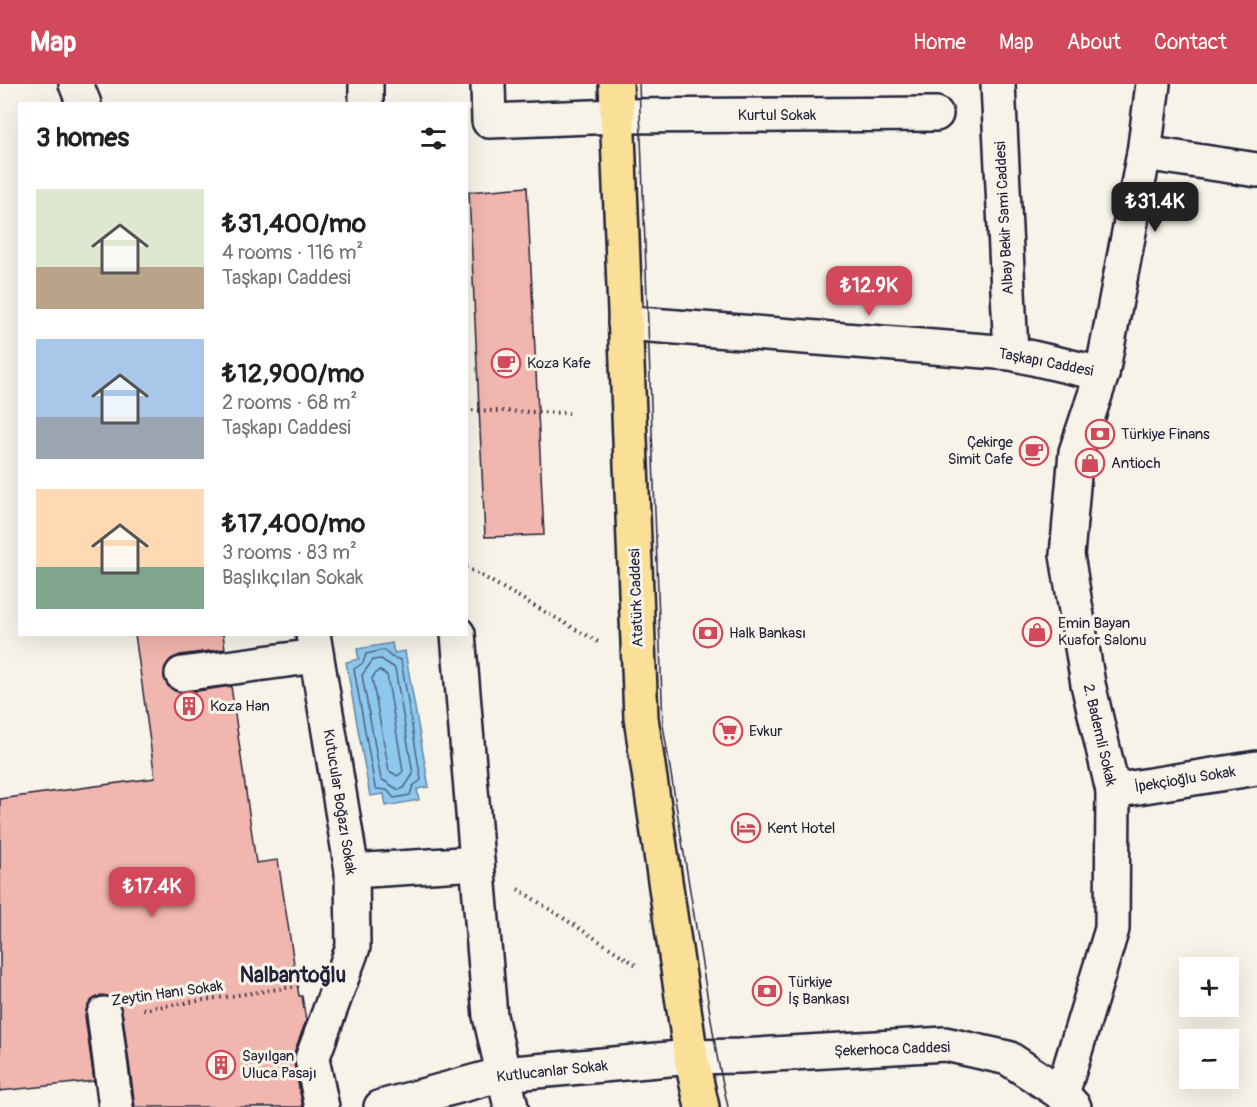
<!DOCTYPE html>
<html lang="en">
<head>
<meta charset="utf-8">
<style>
  body { margin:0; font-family:Pangolin,sans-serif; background:#f6f6f6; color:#202124; height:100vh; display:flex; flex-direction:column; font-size:22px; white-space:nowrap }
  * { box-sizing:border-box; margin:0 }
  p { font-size:20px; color:#757577 }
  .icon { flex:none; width:33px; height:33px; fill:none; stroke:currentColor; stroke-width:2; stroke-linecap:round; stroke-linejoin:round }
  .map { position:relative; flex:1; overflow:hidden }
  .sheet { position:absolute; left:18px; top:18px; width:450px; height:534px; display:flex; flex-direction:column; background:#fff; border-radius:0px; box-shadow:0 6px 24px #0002 }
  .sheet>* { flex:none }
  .fabs { position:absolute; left:1179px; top:873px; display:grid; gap:12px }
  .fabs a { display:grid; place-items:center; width:60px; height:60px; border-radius:0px; background:#fff; box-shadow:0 6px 24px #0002; font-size:30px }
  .price { position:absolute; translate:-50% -51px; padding:0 14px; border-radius:12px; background:#d1495b; color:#fff; font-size:20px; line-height:39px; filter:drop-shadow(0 2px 3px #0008) }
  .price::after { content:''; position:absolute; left:50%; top:36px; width:18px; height:14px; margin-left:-9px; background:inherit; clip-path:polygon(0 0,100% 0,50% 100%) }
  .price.on { background:#222; color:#fff }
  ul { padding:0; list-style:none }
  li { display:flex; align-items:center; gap:18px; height:150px; padding:0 18px }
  li span { display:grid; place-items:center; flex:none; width:168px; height:120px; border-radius:0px; color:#555 }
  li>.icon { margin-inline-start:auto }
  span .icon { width:72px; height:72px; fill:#fffc; stroke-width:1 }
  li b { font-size:26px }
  h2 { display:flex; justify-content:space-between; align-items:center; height:72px; padding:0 18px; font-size:26px }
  header { display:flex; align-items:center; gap:36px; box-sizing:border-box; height:84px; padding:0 30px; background:#d1495b; color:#fff }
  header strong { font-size:28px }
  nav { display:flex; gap:33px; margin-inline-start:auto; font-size:21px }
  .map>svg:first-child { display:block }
  .water { fill:#8fc8ee; stroke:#6386a6; stroke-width:1.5 }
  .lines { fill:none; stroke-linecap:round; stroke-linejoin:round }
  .shore { stroke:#4e6483; stroke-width:1.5 }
  .building { fill:#f1b6ae; stroke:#22223b; stroke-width:1.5 }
  .pedestrian-casing { stroke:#22223b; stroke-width:38 }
  .minor-casing { stroke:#22223b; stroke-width:38 }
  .primary-casing { stroke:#22223b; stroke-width:38 }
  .path { stroke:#22223b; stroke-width:4; stroke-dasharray:1.5 4.5; stroke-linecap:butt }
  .pedestrian { stroke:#f7f3e8; stroke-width:33 }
  .minor { stroke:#f7f3e8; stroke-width:33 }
  .primary { stroke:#fadf96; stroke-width:33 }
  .tram { stroke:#22223b; stroke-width:1.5 }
  .labels { text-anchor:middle; stroke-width:6; stroke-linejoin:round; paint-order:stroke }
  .street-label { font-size:15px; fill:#22223b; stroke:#f7f3e8 }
  .poi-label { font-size:15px; fill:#22223b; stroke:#f7f3e8; text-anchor:start }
  .district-label { font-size:21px; font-weight:bold; fill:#22223b; stroke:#f7f3e8 }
</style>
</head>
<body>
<header>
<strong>Map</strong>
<nav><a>Home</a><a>Map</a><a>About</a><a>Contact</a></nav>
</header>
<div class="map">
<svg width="1257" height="1023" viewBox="0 0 1257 1023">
  <rect width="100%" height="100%" fill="#f7f3e8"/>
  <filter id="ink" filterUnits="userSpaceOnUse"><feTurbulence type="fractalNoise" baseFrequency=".0167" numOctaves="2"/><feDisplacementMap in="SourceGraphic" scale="12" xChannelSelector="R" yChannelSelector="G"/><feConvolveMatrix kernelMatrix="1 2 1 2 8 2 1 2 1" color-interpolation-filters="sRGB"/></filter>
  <g filter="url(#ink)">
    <!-- water -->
    <path class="water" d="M 392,559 L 394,569 L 405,567 L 429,703 L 417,705 L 419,716 L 386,722 L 384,710 L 370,712 L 346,578 L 359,575 L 357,565 Z"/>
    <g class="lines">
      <!-- shore -->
      <g class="shore">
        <path d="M 384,566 L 391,573 L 401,576 L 421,696 L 413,702 L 410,711 L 394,714 L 387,706 L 377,705 L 375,703 L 354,585 L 363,579 L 366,570 Z"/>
        <path d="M 381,575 L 395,584 L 413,690 L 404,704 L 399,706 L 381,695 L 362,591 L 373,576 Z"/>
        <path d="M 379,586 L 387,591 L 403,687 L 398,692 L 389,687 L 372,594 Z"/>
      </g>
    </g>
    <!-- building -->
    <g class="building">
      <path d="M 527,103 L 544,451 L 485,453 L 469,108 Z"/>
      <path d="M 135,550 L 223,550 L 225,565 L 180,571 L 171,575 L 165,583 L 164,593 L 168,602 L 175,607 L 184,609 L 231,602 L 256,779 L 278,776 L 299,912 L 302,912 L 306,937 L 294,969 L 294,978 L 303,1023 L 135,1023 L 122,927 L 118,918 L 112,913 L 102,911 L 92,916 L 87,923 L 85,932 L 94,997 L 0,1007 L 0,715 L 155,694 Z"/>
    </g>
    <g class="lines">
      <!-- pedestrian casing -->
      <g class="pedestrian-casing">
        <g id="pedestrian">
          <path d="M 76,0 L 84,20"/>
          <path d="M 366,0 L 366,20"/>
          <path d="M 488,0 L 489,37 L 617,32 L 936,30"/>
          <path d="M 998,0 L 1011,269"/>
          <path d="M 313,550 L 352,787 L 353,863 L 312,975 L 322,1023"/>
          <path d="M 458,550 L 490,932 L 511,1023"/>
          <path d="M 182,590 L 316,572"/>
          <path d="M 1113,707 L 1257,684"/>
          <path d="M 352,787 L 477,779"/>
          <path d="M 104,930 L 116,1023"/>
          <path d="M 1062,1010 L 1112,845 L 1113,707 L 1088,600 L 1067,471 L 1076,368 L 1102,290"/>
          <path d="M 381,1023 L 503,990 L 691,973 L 740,972 L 945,960 L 1008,974 L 1062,1010 L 1074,1023"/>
        </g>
      </g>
      <!-- minor casing -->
      <g class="minor-casing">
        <g id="minor">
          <path d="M 1144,69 L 1257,86"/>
          <path d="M 625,239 L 1011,269 L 1102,290 L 1144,69 L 1153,0"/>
        </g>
      </g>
      <!-- primary casing -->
      <g class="primary-casing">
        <path id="primary" d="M 616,0 L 641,634 L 691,973 L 702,1023"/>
      </g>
      <!-- path -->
      <g class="path">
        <path d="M 466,326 L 569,329"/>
        <path d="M 466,483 L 600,559"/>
        <path d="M 518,805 L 638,882"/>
        <path d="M 143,925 L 299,902"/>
      </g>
      <!-- pedestrian -->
      <use href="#pedestrian" class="pedestrian"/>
      <!-- minor -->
      <use href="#minor" class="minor"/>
      <!-- primary -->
      <use href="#primary" class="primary"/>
      <!-- tram -->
      <path class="tram" d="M 639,0 L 663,641 L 717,972 L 728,1023"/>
    </g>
  </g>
  <!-- icons -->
  <defs>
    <g id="cafe-ring" transform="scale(1.5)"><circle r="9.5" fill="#f7f3e8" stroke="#d1495b" stroke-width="1.5"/><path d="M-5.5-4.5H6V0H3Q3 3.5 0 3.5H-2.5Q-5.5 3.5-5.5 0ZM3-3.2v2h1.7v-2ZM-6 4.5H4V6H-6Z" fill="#d1495b"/></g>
    <g id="bank-ring" transform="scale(1.5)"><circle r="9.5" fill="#f7f3e8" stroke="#d1495b" stroke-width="1.5"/><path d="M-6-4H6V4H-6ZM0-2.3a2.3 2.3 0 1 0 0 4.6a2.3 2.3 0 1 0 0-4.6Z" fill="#d1495b"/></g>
    <g id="shop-ring" transform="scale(1.5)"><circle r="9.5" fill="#f7f3e8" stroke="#d1495b" stroke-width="1.5"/><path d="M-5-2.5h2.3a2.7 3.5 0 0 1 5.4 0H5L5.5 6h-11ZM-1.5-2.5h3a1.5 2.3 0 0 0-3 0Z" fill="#d1495b"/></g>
    <g id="building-ring" transform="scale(1.5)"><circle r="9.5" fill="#f7f3e8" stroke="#d1495b" stroke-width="1.5"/><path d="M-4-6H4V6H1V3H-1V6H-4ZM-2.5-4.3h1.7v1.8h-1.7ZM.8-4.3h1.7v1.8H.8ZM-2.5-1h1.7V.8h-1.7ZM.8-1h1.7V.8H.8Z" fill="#d1495b"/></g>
    <g id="supermarket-ring" transform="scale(1.5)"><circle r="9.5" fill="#f7f3e8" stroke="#d1495b" stroke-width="1.5"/><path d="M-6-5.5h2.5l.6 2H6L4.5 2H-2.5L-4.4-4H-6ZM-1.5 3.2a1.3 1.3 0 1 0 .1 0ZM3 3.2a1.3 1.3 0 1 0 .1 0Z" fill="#d1495b"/></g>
    <g id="hotel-ring" transform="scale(1.5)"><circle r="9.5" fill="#f7f3e8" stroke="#d1495b" stroke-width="1.5"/><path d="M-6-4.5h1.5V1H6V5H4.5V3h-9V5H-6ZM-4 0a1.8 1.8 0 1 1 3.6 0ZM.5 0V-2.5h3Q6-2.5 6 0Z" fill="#d1495b"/></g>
  </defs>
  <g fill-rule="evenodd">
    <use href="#cafe-ring" x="506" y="279"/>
    <use href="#bank-ring" x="1100" y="350"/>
    <use href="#cafe-ring" x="1034" y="367"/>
    <use href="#shop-ring" x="1090" y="379"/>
    <use href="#shop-ring" x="1037" y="548"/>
    <use href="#bank-ring" x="708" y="549"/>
    <use href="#building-ring" x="189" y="622"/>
    <use href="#supermarket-ring" x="728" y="647"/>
    <use href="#hotel-ring" x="746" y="744"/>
    <use href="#bank-ring" x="767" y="907"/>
    <use href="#building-ring" x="221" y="981"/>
  </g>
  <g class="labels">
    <!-- street labels -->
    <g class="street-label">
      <text x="777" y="36">Kurtul Sokak</text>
      <text transform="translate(1004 134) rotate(-93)" y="5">Albay Bekir Sami Caddesi</text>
      <text transform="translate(1046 278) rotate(11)" y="5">Taşkapı Caddesi</text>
      <text transform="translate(636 514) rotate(-92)" y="5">Atatürk Caddesi</text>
      <text transform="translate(1100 651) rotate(77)" y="5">2. Bademli Sokak</text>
      <text transform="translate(1185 695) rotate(-9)" y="5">İpekçioğlu Sokak</text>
      <text transform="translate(340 718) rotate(81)" y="5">Kutucular Boğazı Sokak</text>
      <text transform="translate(167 909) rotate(-8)" y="5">Zeytin Hanı Sokak</text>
      <text transform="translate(892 965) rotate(-2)" y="5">Şekerhoca Caddesi</text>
      <text transform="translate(552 987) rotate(-6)" y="5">Kutlucanlar Sokak</text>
    </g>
    <!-- poi labels -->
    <g class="poi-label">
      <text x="527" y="284">Koza Kafe</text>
      <text x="1121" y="355">Türkiye Finans</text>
      <text x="1013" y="363" text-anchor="end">Çekirge<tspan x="1013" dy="17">Simit Cafe</tspan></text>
      <text x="1111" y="384">Antioch</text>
      <text x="1058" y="544">Emin Bayan<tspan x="1058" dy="17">Kuafor Salonu</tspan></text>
      <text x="729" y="554">Halk Bankası</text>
      <text x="210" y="627">Koza Han</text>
      <text x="749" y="652">Evkur</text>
      <text x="767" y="749">Kent Hotel</text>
      <text x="788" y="903">Türkiye<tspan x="788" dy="17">İş Bankası</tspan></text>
      <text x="242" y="977">Sayılgan<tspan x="242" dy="17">Uluca Pasajı</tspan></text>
    </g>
    <!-- district labels -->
    <g class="district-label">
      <text x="293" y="898">Nalbantoğlu</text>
    </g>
  </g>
</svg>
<div class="fabs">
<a>+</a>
<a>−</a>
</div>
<b class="price on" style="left:1155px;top:149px">₺31.4K</b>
<b class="price" style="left:869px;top:233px">₺12.9K</b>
<b class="price" style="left:152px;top:834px">₺17.4K</b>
<section class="sheet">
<h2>3 homes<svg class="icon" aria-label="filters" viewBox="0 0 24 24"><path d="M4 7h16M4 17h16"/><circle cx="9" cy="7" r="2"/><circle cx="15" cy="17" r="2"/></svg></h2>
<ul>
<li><span style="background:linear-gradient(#dfe7d0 65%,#b9a48a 0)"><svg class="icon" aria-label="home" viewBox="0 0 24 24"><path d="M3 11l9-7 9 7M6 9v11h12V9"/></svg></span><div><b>₺31,400/mo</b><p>4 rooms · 116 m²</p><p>Taşkapı Caddesi</p></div></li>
<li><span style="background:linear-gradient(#a9c7e8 65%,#9aa5b1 0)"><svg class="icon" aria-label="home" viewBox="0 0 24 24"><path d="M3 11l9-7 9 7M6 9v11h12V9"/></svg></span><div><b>₺12,900/mo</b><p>2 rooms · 68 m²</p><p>Taşkapı Caddesi</p></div></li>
<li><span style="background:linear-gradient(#ffd9b3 65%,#7fa58c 0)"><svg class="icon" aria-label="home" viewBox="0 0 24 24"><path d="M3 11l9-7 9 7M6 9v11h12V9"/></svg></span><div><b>₺17,400/mo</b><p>3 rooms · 83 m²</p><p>Başlıkçılan Sokak</p></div></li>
</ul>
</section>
</div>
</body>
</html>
